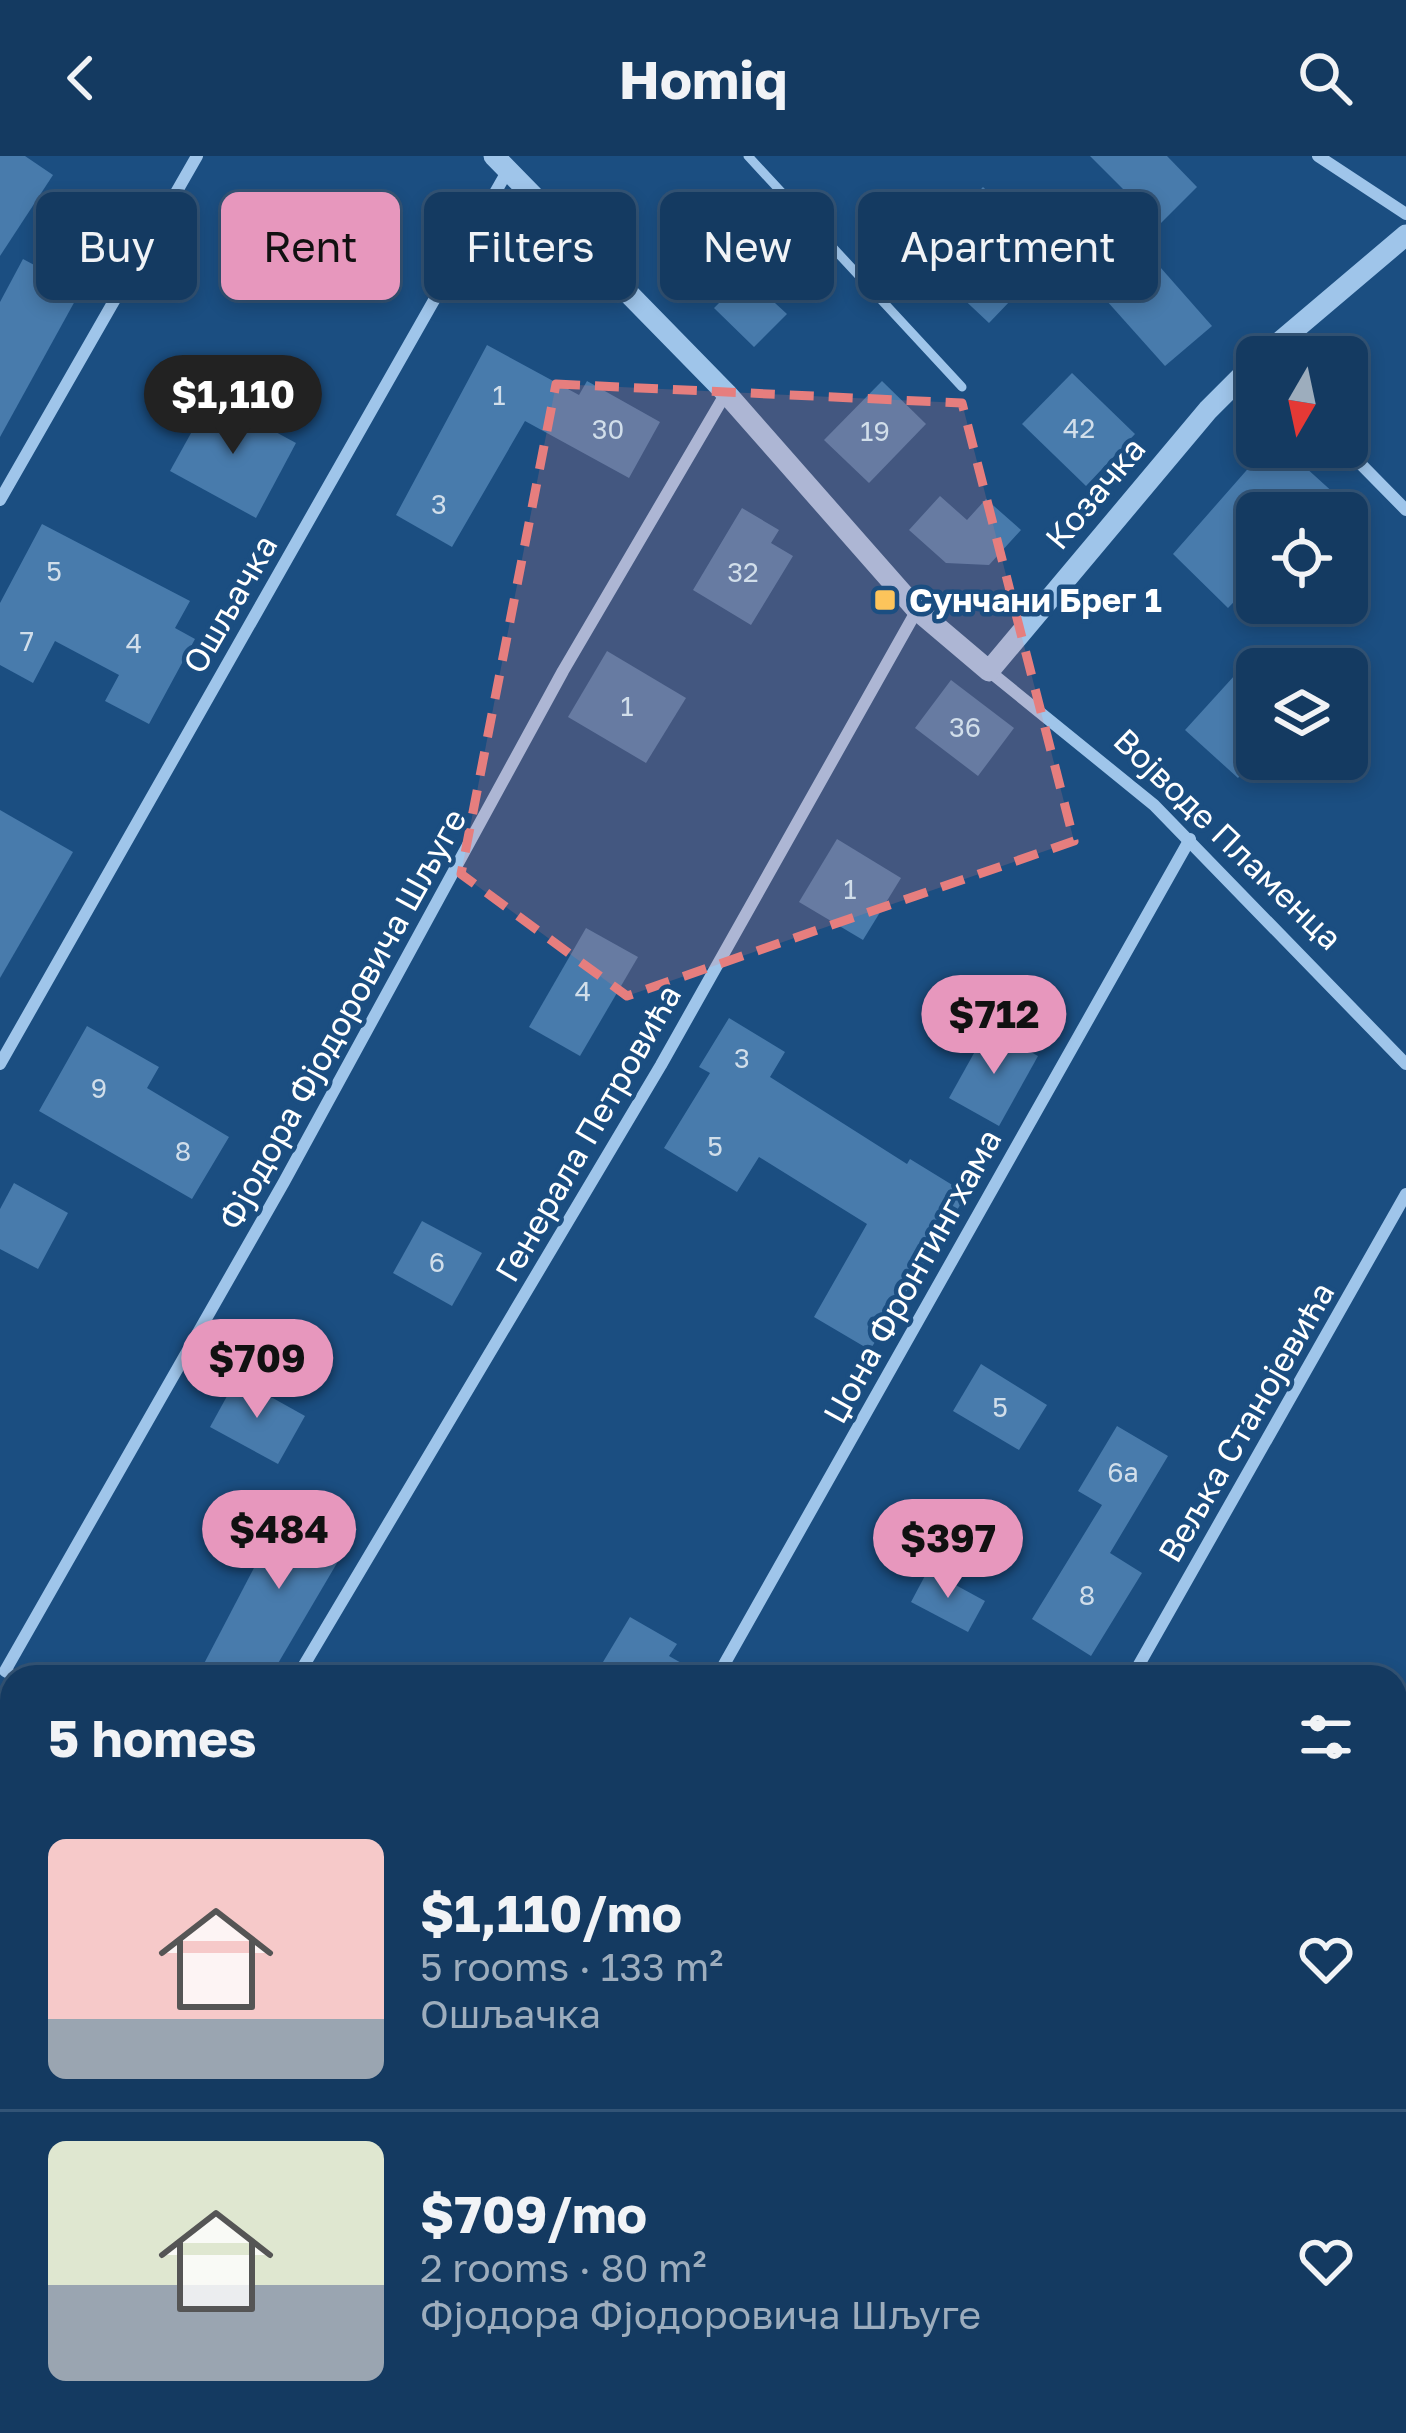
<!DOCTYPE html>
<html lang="en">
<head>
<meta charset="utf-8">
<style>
  body { margin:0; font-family:"Golos Text",sans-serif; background:#21456a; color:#f1f3f6; height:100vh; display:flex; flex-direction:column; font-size:45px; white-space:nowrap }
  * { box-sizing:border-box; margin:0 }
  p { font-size:39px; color:#9dadbd }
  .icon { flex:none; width:66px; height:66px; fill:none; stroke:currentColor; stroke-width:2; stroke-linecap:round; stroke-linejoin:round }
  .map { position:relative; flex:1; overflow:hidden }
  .sheet { position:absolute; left:0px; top:1509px; width:1407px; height:768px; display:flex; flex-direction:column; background:#143a61; border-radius:36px 36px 0 0; box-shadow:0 6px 18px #0003,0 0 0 3px #335476 }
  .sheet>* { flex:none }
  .top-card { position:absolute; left:36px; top:36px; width:1335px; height:108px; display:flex; gap:24px }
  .needle { width:78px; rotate:189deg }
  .fabs { position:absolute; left:1236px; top:180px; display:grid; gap:24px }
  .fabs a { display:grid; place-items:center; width:132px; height:132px; border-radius:18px; background:#143a61; box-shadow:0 6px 18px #0003,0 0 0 3px #335476; font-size:60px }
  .price { position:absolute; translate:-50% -102px; padding:0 27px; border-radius:42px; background:#e797bd; color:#111; font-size:39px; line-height:78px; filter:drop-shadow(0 3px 6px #0008) }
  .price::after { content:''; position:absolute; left:50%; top:72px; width:36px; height:27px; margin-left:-18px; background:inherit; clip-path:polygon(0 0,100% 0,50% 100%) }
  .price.current { background:#222; color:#fff }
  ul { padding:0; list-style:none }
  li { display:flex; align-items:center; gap:36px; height:300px; padding:0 48px }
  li+li { border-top:3px solid #335476 }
  li span { display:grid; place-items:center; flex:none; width:336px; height:240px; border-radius:18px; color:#555 }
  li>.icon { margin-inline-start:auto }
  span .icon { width:144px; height:144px; fill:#fffc; stroke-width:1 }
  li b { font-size:51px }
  h2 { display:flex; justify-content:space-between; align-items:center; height:144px; padding:0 48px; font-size:51px }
  .pill { padding:0 42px; border-radius:18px; background:#143a61; box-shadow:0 6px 18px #0003,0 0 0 3px #335476; font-size:42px; line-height:108px }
  .pill.current { background:#e797bd; color:#111 }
  header { display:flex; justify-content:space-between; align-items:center; height:156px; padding:0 48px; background:#143a61; font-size:54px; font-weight:700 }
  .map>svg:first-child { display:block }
  .green { fill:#2e68a0 }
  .building { fill:#487bac }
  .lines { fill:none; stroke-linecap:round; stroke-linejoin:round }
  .path { stroke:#9fc5ea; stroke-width:8; stroke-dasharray:6 9; stroke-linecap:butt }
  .service { stroke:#9fc5ea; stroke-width:9 }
  .minor { stroke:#9fc5ea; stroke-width:12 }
  .tertiary { stroke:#9fc5ea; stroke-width:21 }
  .marked { fill:#e67e7e; fill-opacity:0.2; stroke:#e67e7e; stroke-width:9; stroke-dasharray:24 15; stroke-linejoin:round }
  .poi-dot { fill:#fcc45b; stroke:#1b4e81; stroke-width:4.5 }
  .labels { text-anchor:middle; stroke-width:9; stroke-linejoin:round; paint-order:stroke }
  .number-label { font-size:27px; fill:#d1deea }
  .street-label { font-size:33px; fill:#fff; stroke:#1b4e81 }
  .poi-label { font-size:33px; font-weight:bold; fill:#fff; stroke:#1b4e81; text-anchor:start }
</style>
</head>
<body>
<header><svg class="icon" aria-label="back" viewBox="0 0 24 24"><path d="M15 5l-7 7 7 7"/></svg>Homiq<svg class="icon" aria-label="search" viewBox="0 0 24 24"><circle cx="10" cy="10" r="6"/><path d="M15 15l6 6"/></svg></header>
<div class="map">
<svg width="1406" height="2277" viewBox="0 0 1406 2277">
  <rect width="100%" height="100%" fill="#1b4e81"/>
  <!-- green -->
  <path class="green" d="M 134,2265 L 1104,2265 L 1098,2277 L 126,2277 Z"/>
  <!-- building -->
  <g class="building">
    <path d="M 0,0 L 25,0 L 53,19 L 0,100 Z"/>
    <path d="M 1090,0 L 1167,0 L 1197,31 L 1159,69 Z"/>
    <path d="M 983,31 L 1054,99 L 989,167 L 939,120 L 947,112 L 926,91 Z"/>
    <path d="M 740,86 L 789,134 L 775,147 L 787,158 L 754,191 L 714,152 L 724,142 L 704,122 Z"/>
    <path d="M 23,103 L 81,134 L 0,281 L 0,146 Z"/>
    <path d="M 1153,103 L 1212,170 L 1165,210 L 1106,144 Z"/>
    <path d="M 487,189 L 579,239 L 587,225 L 660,266 L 629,322 L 525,265 L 452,391 L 396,359 Z"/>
    <path d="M 1072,217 L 1135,278 L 1086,330 L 1022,268 Z"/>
    <path d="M 882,225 L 926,268 L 869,327 L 824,284 Z"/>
    <path d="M 211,241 L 296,287 L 256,362 L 170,315 Z"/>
    <path d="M 1267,291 L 1283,291 L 1336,339 L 1320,357 L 1257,357 L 1257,422 L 1228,452 L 1173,398 Z"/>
    <path d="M 940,340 L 967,364 L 986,343 L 1021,374 L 989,409 L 946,407 L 909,374 Z"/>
    <path d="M 742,352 L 779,374 L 771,387 L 793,400 L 751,469 L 693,434 Z"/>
    <path d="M 42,368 L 190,445 L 175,472 L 195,483 L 149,568 L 105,545 L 119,519 L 55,485 L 33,527 L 0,509 L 0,447 Z"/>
    <path d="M 607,495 L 686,542 L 646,607 L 568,561 Z"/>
    <path d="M 1235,519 L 1257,539 L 1257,600 L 1238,622 L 1185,574 Z"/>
    <path d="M 951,524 L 1014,572 L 978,620 L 915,572 Z"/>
    <path d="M 0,654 L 73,696 L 0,822 Z"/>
    <path d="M 837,683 L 901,722 L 863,784 L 799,746 Z"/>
    <path d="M 586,772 L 638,801 L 580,900 L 529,871 Z"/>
    <path d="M 729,862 L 785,896 L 770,921 L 907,1008 L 910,1003 L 967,1038 L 870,1194 L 814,1161 L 867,1068 L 759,1001 L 737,1036 L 664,992 L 710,917 L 699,911 Z"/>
    <path d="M 87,870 L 159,911 L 147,932 L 229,981 L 192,1043 L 39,955 Z"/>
    <path d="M 988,872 L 1038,900 L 999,970 L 949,942 Z"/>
    <path d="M 14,1027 L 68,1057 L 38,1113 L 0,1093 L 0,1053 Z"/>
    <path d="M 422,1065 L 482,1097 L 452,1150 L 393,1117 Z"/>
    <path d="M 981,1208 L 1047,1249 L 1019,1294 L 953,1255 Z"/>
    <path d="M 237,1222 L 305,1260 L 278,1308 L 210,1271 Z"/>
    <path d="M 1117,1270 L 1168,1300 L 1110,1397 L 1142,1417 L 1091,1500 L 1032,1463 L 1102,1349 L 1078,1335 Z"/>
    <path d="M 293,1337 L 357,1373 L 270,1521 L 197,1521 Z"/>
    <path d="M 928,1414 L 985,1445 L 968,1476 L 911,1446 Z"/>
    <path d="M 630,1461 L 677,1488 L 669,1500 L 706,1521 L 594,1521 Z"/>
  </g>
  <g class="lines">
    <!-- path -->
    <path class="path" d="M 0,1727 L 12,1706"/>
    <!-- service -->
    <g class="service">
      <path d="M 748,0 L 962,231"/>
      <path d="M 1395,2157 L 1406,2137"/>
    </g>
    <!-- minor -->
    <g class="minor">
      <path d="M 1318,0 L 1406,58"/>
      <path d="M 1344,291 L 1406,354"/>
      <path d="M 0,344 L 197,0"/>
      <path d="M 989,515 L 1154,649 L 1406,908"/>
      <path d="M 0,908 L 508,14"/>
      <path d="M 16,1521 L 5,1515 L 284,1026 L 563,515 L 726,237"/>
      <path d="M 297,1521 L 661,909 L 917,454"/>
      <path d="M 717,1521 L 1190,683"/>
      <path d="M 1132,1521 L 1406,1038"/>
      <path d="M 1395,1656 L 1406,1637"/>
    </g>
    <!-- tertiary -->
    <g class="tertiary">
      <path d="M 494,0 L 726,237 L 917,454 L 989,515 L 1208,254 L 1257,205"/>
      <path d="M 1262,201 L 1406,79"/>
    </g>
  </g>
  <!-- marked area -->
  <path class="marked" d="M 556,228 L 962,247 L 1074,685 L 627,840 L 461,718 Z"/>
  <!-- markers -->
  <rect class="poi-dot" x="873" y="432" width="24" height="24" rx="6"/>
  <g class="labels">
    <!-- number labels -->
    <g class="number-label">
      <text x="499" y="249">1</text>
      <text x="1079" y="282">42</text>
      <text x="608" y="283">30</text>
      <text x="875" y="285">19</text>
      <text x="439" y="358">3</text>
      <text x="54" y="425">5</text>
      <text x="743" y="426">32</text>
      <text x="27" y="495">7</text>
      <text x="134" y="497">4</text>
      <text x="627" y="560">1</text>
      <text x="965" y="581">36</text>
      <text x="850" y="743">1</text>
      <text x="583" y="845">4</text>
      <text x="742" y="912">3</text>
      <text x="99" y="942">9</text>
      <text x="715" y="1000">5</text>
      <text x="183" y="1005">8</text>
      <text x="437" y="1116">6</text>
      <text x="1000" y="1261">5</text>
      <text x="1123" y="1326">6a</text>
      <text x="1087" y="1449">8</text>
    </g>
    <!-- street labels -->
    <g class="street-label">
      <text transform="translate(1095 337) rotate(-50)" y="12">Козачка</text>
      <text transform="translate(230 448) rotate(-60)" y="12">Ошљачка</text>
      <text transform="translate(1228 683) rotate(44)" y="12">Војводе Пламенца</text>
      <text transform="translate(342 863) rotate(-61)" y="12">Фјодора Фјодоровича Шљуге</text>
      <text transform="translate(588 977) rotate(-60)" y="12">Генерала Петровића</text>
      <text transform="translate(912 1120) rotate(-61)" y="12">Џона Фронтингхама</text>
      <text transform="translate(1246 1266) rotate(-60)" y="12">Вељка Станојевића</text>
    </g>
    <!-- poi labels -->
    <g class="poi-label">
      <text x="909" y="456">Сунчани Брег 1</text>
    </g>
  </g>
</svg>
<div class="fabs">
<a><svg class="needle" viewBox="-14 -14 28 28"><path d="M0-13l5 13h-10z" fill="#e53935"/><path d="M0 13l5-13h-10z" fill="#9dadbd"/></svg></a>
<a><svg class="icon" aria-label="locate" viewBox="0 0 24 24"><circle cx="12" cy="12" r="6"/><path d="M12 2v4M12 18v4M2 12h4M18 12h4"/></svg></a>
<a><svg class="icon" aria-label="layers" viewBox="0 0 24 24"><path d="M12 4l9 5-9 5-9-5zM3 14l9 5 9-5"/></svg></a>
</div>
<b class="price current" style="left:233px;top:301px">$1,110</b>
<b class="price" style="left:994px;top:921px">$712</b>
<b class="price" style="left:257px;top:1265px">$709</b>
<b class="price" style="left:279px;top:1436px">$484</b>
<b class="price" style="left:948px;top:1445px">$397</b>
<div class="top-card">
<a class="pill">Buy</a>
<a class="pill current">Rent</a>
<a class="pill">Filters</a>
<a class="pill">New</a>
<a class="pill">Apartment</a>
</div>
<section class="sheet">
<h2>5 homes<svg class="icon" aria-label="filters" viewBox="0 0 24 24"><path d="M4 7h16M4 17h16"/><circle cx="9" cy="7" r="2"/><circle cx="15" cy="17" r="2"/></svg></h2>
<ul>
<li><span style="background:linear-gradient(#f6c9c9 75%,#9aa5b1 0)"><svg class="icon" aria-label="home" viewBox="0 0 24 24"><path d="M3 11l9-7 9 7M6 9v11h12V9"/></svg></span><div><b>$1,110/mo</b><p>5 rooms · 133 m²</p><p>Ошљачка</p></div><svg class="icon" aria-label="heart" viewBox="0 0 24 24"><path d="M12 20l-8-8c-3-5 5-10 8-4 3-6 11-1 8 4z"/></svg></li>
<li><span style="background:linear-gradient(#dfe7d0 60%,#9aa5b1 0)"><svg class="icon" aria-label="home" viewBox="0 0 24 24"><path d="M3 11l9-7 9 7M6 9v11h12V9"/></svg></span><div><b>$709/mo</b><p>2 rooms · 80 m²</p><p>Фјодора Фјодоровича Шљуге</p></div><svg class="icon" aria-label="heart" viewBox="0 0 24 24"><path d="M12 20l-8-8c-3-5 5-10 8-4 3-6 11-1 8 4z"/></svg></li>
</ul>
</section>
</div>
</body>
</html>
